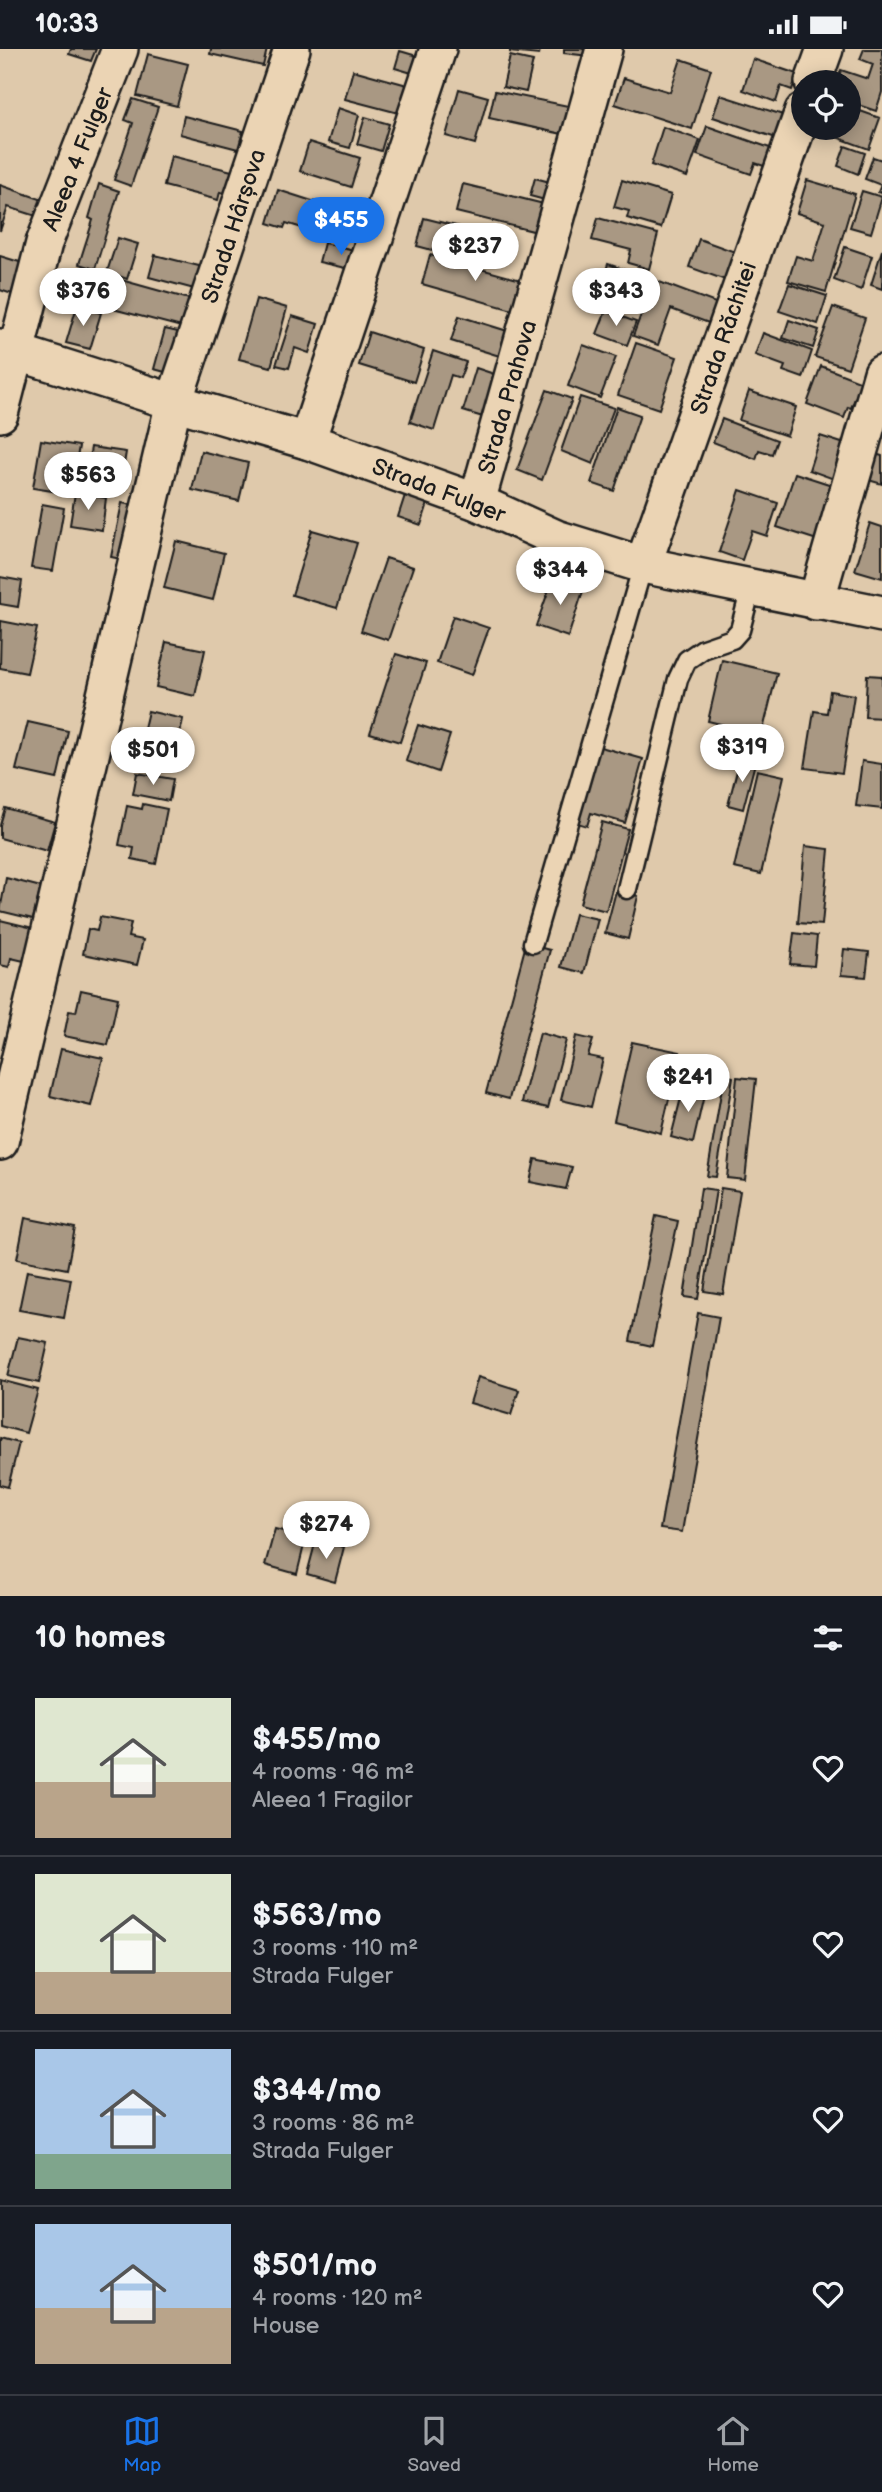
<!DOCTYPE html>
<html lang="en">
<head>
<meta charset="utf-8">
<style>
  body { margin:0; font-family:"Balsamiq Sans",sans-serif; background:#20242c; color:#f1f3f6; height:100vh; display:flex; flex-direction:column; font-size:26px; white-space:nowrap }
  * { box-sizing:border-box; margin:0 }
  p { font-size:23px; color:#9ea1a6 }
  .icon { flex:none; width:38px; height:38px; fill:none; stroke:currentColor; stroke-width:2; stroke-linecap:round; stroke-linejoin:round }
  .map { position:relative; height:1547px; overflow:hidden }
  .details { display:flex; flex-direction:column; background:#171b24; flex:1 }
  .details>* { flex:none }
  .buttons { position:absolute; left:791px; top:21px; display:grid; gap:14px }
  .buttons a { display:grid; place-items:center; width:70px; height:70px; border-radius:50%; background:#171b24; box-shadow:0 4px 18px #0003; font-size:35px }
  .price { position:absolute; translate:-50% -60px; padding:0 16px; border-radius:24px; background:#fff; color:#222; font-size:23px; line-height:46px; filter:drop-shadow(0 2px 4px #0008) }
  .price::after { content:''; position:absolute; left:50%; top:42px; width:21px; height:16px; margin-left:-10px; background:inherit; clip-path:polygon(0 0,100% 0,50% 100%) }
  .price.current { background:#1a73e8; color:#fff }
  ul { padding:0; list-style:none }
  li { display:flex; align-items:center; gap:21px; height:175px; padding:0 35px }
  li+li { border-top:2px solid #363941 }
  li span { display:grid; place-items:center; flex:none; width:196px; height:140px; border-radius:0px; color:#555 }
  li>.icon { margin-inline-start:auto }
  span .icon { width:84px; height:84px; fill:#fffc; stroke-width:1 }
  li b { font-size:30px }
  h2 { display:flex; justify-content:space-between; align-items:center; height:84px; padding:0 35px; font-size:30px }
  .status { display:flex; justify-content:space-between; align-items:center; height:49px; padding:0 35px; background:#171b24; direction:ltr }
  .status svg { height:19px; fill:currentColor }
  .tab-bar { display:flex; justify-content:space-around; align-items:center; height:98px; border-top:2px solid #363941; background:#171b24; font-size:19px; color:#9ea1a6 }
  .tab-bar a { display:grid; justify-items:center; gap:4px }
  .tab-bar .current { color:#1a73e8 }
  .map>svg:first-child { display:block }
  .building { fill:#a99883; stroke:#1c1c1c; stroke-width:2 }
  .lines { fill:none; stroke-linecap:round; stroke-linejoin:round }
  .lane-casing { stroke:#1c1c1c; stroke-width:23 }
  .street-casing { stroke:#1c1c1c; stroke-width:40 }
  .lane { stroke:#ebd4b4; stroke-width:18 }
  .street { stroke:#ebd4b4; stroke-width:35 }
  .labels { text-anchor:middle; stroke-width:6; stroke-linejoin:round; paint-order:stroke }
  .street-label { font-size:23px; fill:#1c1c1c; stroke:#ebd4b4 }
</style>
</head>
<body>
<div class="status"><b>10:33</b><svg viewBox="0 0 49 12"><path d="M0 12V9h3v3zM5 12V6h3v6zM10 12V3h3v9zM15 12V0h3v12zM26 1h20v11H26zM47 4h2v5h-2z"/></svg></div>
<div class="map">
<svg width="882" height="1547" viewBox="0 0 882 1547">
  <rect width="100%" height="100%" fill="#dfc9ab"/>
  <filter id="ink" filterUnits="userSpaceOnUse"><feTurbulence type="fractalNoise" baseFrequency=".0143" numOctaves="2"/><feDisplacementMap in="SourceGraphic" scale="14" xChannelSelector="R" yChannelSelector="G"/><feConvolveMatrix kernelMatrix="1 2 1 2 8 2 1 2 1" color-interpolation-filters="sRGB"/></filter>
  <g filter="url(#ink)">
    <!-- building -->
    <g class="building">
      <path d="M 71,0 L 96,0 L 91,12 L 69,5 Z"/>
      <path d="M 211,0 L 267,0 L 263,17 L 210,5 Z"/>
      <path d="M 510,0 L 540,0 L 539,6 L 510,3 Z"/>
      <path d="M 564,0 L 598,0 L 597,8 L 564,4 Z"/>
      <path d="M 864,0 L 882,0 L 882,43 L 876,62 L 849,53 L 849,33 L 837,33 L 841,21 L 868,30 L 873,15 L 860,10 Z"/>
      <path d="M 400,2 L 427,10 L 422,27 L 395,19 Z"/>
      <path d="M 148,5 L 188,15 L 177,57 L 137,47 Z"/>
      <path d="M 510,7 L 533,12 L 526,43 L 503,38 Z"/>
      <path d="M 681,10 L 711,20 L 692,80 L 615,55 L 624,29 L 670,43 Z"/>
      <path d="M 753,10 L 797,25 L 792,41 L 781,37 L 776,53 L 743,41 Z"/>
      <path d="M 353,21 L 418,39 L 410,67 L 345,50 Z"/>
      <path d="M 459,40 L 488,48 L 475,95 L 446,87 Z"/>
      <path d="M 495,42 L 573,58 L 567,86 L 489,69 Z"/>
      <path d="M 720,46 L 783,66 L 776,89 L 713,68 Z"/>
      <path d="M 133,50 L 158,58 L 131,137 L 114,131 L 133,74 L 125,71 Z"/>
      <path d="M 849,58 L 880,69 L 869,100 L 836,88 L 839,79 L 849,79 Z"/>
      <path d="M 338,59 L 359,66 L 350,99 L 328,93 Z"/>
      <path d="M 184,67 L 243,82 L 238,100 L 180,85 Z"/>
      <path d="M 365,68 L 389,75 L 381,102 L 357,95 Z"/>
      <path d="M 707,77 L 773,100 L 767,118 L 755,114 L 751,125 L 697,106 Z"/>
      <path d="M 663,78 L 700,91 L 687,128 L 651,116 Z"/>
      <path d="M 309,93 L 360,109 L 351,138 L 300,122 Z"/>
      <path d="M 845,97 L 865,104 L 858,125 L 838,117 Z"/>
      <path d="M 171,107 L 236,123 L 230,145 L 220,143 L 218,151 L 164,137 Z"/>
      <path d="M 873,108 L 882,111 L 882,144 L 878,143 L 881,136 L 865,130 Z"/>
      <path d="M 535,129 L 561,136 L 556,154 L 530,147 Z"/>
      <path d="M 622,131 L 671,146 L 661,179 L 627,169 L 629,162 L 614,158 Z"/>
      <path d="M 807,131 L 855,145 L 826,243 L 788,232 L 796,207 L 813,212 L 825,173 L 797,164 Z"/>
      <path d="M 99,135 L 119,142 L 95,220 L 79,215 L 93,171 L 89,169 Z"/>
      <path d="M 463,135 L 548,156 L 541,184 L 456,163 Z"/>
      <path d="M 0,136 L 49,153 L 43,169 L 8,158 L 0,182 Z"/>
      <path d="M 278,141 L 334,159 L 325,186 L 286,174 L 284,179 L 268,174 Z"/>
      <path d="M 862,142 L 882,148 L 871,184 L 850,178 Z"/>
      <path d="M 424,169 L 492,186 L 485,215 L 417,197 Z"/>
      <path d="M 598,169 L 658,185 L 649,220 L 628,214 L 631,201 L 592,191 Z"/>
      <path d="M 118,189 L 138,195 L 127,230 L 107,223 Z"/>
      <path d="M 699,190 L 738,204 L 728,232 L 689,218 Z"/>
      <path d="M 324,194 L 363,203 L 358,222 L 319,213 Z"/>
      <path d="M 845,198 L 872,207 L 861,241 L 834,231 Z"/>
      <path d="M 882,201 L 882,240 L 871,236 Z"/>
      <path d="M 155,206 L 203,218 L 198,241 L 149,228 Z"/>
      <path d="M 430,206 L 528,233 L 520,263 L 422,235 Z"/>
      <path d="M 0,207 L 26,215 L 15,246 L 0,241 Z"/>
      <path d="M 608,215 L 649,229 L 638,264 L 613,257 L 616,247 L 599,242 Z"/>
      <path d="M 121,231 L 200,253 L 193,281 L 113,260 Z"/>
      <path d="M 654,231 L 721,256 L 714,276 L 671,260 L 658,296 L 633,287 Z"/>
      <path d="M 789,235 L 827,247 L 818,275 L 779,262 Z"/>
      <path d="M 256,250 L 287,259 L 271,318 L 239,310 Z"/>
      <path d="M 77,257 L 101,264 L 90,300 L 66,294 Z"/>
      <path d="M 833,258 L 865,269 L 848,319 L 815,308 Z"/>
      <path d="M 606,262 L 636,273 L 627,296 L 597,285 Z"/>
      <path d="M 292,267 L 318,275 L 309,304 L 295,299 L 289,319 L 276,316 Z"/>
      <path d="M 459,267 L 514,284 L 506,309 L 451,292 Z"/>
      <path d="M 789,271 L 819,281 L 813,299 L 783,289 Z"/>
      <path d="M 165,280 L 191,286 L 180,327 L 154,320 Z"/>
      <path d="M 369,283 L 424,301 L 414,333 L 359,316 Z"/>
      <path d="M 763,284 L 812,302 L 803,329 L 783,322 L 785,317 L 755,306 Z"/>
      <path d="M 636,294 L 677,308 L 659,360 L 618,346 Z"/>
      <path d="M 583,296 L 616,308 L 600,349 L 568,337 Z"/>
      <path d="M 433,302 L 466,313 L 460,329 L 451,326 L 434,381 L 410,373 Z"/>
      <path d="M 821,317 L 862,333 L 851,359 L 848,358 L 844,369 L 807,355 Z"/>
      <path d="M 476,319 L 509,330 L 496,372 L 463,362 Z"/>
      <path d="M 547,341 L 572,350 L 542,431 L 517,421 Z"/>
      <path d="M 749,342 L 796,358 L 787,387 L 739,371 Z"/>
      <path d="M 580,348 L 614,359 L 593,415 L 561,402 Z"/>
      <path d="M 617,358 L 640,366 L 614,442 L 591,434 Z"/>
      <path d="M 722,370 L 777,391 L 772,405 L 759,401 L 756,410 L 713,393 Z"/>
      <path d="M 820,387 L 857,399 L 845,434 L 809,421 Z"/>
      <path d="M 41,391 L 79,397 L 71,445 L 33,439 Z"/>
      <path d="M 91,398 L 126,403 L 119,445 L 84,440 Z"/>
      <path d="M 201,402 L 248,414 L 239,452 L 192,441 Z"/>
      <path d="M 872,404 L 882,407 L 882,435 L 865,430 Z"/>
      <path d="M 795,424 L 838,438 L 820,492 L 777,478 Z"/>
      <path d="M 408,437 L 431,445 L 421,476 L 398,468 Z"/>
      <path d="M 740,441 L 778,454 L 767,487 L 752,482 L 742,511 L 719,503 Z"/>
      <path d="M 75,444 L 106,449 L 102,481 L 70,476 Z"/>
      <path d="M 122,454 L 137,457 L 126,511 L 111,508 Z"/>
      <path d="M 42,455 L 64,459 L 53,522 L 31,519 Z"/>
      <path d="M 870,474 L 882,478 L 882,529 L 855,521 Z"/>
      <path d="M 312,481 L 357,494 L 337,559 L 292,546 Z"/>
      <path d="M 176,492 L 224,504 L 213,551 L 164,539 Z"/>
      <path d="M 386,509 L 413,518 L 388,591 L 361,582 Z"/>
      <path d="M 0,528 L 22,532 L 18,558 L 0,555 Z"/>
      <path d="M 553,529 L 584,539 L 568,588 L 536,577 Z"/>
      <path d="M 453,567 L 489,579 L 472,626 L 437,614 Z"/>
      <path d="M 1,572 L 37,579 L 27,624 L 0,619 Z"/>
      <path d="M 166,593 L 205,601 L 195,647 L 156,638 Z"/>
      <path d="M 396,605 L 426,614 L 400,693 L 370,684 Z"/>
      <path d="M 722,611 L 777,624 L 762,685 L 708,672 Z"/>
      <path d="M 867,626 L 882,627 L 882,669 L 865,668 Z"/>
      <path d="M 830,642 L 854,646 L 842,724 L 805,719 L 814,662 L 827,664 Z"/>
      <path d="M 148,662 L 183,670 L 175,709 L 139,701 Z"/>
      <path d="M 28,673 L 68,682 L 57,730 L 16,721 Z"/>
      <path d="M 418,676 L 450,686 L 438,723 L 406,712 Z"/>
      <path d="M 583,693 L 643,710 L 625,774 L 591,764 L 587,777 L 561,769 Z"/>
      <path d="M 740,710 L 755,714 L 743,760 L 728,756 Z"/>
      <path d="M 862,712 L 882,715 L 882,760 L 856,757 Z"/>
      <path d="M 757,721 L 784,727 L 761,825 L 734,819 Z"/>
      <path d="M 137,724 L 173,730 L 169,752 L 133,745 Z"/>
      <path d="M 143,755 L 167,760 L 156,815 L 132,810 L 134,799 L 119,796 L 127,757 L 142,760 Z"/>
      <path d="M 5,759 L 55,773 L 47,802 L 0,789 L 0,776 Z"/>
      <path d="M 602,773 L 628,780 L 606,862 L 580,855 Z"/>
      <path d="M 805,797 L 829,800 L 822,876 L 798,874 Z"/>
      <path d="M 6,829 L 41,838 L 33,870 L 0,862 Z"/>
      <path d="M 616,842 L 638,847 L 628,890 L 605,884 Z"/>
      <path d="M 575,865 L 598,870 L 584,924 L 561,918 Z"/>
      <path d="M 100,868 L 131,874 L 128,888 L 143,891 L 137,916 L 83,905 L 88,880 L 97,882 Z"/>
      <path d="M 0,871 L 33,879 L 24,912 L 11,909 L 9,918 L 0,916 Z"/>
      <path d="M 794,884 L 817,887 L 814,917 L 790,915 Z"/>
      <path d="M 526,895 L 550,901 L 509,1050 L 486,1044 Z"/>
      <path d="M 844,900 L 869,903 L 866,928 L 841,926 Z"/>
      <path d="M 81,941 L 118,949 L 108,996 L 64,987 L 69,962 L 76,963 Z"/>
      <path d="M 540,984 L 566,991 L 548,1059 L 522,1053 Z"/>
      <path d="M 576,987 L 593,991 L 588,1007 L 603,1010 L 591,1058 L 561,1051 Z"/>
      <path d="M 632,993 L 680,1003 L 661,1084 L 614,1072 Z"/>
      <path d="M 61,1000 L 103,1009 L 91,1057 L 50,1047 Z"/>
      <path d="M 724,1026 L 733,1028 L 716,1128 L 707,1127 Z"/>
      <path d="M 737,1028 L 756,1030 L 745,1131 L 727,1129 Z"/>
      <path d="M 684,1037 L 705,1042 L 693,1094 L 671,1088 Z"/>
      <path d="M 535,1110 L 572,1118 L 566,1140 L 530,1133 Z"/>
      <path d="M 701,1139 L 716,1141 L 698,1250 L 684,1248 Z"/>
      <path d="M 721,1139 L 740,1142 L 723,1245 L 704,1242 Z"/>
      <path d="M 656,1167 L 678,1172 L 652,1297 L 630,1292 Z"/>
      <path d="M 25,1169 L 75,1179 L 67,1220 L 17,1210 Z"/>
      <path d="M 27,1222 L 71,1230 L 64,1269 L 19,1261 Z"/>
      <path d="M 698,1264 L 719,1268 L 682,1483 L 660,1480 Z"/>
      <path d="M 18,1288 L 48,1294 L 39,1334 L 8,1327 Z"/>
      <path d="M 478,1328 L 519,1341 L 511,1366 L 470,1354 Z"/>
      <path d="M 0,1331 L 38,1341 L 26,1384 L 0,1377 Z"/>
      <path d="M 0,1389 L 19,1394 L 8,1438 L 0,1436 Z"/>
      <path d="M 275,1480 L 306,1488 L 297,1525 L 265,1516 Z"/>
      <path d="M 316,1491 L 344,1498 L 335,1533 L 307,1525 Z"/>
    </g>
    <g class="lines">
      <!-- lane casing -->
      <g class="lane-casing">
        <g id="lane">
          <path d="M 627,840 L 678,630 L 687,611 L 703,600 L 732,590 L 740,581 L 751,539"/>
          <path d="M 533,894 L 643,516"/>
        </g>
      </g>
      <!-- street casing -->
      <g class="street-casing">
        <g id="street">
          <path d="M 813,33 L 825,0"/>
          <path d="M 0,298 L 174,353 L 307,392 L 477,453 L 556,489 L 643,516 L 882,565"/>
          <path d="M 0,365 L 44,194 L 120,0"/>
          <path d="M 307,392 L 438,0"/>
          <path d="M 477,453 L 604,0"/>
          <path d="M 643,516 L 803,62"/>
          <path d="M 816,553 L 882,324"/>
          <path d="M 0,1093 L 174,353 L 292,0"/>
        </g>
      </g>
      <!-- lane -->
      <use href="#lane" class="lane"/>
      <!-- street -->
      <use href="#street" class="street"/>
    </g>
  </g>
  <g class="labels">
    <!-- street labels -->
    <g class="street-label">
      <text transform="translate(77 110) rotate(-68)" y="8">Aleea 4 Fulger</text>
      <text transform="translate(233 177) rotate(-72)" y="8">Strada Hârșova</text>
      <text transform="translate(723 289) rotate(-71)" y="8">Strada Răchitei</text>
      <text transform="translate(507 348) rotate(-74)" y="8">Strada Prahova</text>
      <text transform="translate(439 441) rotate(21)" y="8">Strada Fulger</text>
    </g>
  </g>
</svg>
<div class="buttons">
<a><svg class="icon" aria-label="locate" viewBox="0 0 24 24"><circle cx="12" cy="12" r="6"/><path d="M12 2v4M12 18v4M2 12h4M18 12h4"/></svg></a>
</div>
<b class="price current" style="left:341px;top:208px">$455</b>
<b class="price" style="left:475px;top:234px">$237</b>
<b class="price" style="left:83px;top:279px">$376</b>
<b class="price" style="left:616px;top:279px">$343</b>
<b class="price" style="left:88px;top:463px">$563</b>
<b class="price" style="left:560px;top:558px">$344</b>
<b class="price" style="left:742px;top:735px">$319</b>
<b class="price" style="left:153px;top:738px">$501</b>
<b class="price" style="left:688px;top:1065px">$241</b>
<b class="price" style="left:326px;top:1512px">$274</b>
</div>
<section class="details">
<h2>10 homes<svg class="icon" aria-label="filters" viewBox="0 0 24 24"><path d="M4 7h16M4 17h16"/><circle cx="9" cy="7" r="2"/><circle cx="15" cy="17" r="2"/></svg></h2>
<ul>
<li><span style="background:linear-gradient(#dfe7d0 60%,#b9a48a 0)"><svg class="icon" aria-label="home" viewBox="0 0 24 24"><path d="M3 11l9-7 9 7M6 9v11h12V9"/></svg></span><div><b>$455/mo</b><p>4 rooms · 96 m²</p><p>Aleea 1 Fragilor</p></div><svg class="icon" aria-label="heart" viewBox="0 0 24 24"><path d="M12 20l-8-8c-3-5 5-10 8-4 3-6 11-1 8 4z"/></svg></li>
<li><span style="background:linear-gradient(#dfe7d0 70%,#b9a48a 0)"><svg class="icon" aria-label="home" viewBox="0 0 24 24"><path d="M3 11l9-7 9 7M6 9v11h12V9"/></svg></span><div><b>$563/mo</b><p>3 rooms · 110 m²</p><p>Strada Fulger</p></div><svg class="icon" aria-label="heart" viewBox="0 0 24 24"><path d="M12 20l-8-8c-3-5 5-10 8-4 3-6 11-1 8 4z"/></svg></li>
<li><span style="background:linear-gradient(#a9c7e8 75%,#7fa58c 0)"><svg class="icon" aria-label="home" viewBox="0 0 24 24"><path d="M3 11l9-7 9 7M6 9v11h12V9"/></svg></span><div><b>$344/mo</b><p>3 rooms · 86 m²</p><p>Strada Fulger</p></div><svg class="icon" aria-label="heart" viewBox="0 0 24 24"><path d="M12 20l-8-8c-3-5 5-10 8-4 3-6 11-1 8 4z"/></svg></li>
<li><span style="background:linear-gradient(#a9c7e8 60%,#b9a48a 0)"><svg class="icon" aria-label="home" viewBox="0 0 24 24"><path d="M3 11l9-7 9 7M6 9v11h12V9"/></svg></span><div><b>$501/mo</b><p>4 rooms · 120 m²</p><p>House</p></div><svg class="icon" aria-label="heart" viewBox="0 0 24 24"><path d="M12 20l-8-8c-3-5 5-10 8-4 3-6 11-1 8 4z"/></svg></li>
</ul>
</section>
<nav class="tab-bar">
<a class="current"><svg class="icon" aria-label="map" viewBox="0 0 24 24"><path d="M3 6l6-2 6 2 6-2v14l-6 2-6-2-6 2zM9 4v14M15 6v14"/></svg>Map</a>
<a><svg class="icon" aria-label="saved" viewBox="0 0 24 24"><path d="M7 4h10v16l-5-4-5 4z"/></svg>Saved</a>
<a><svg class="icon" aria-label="home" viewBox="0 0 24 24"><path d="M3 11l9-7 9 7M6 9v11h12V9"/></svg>Home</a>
</nav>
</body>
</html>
